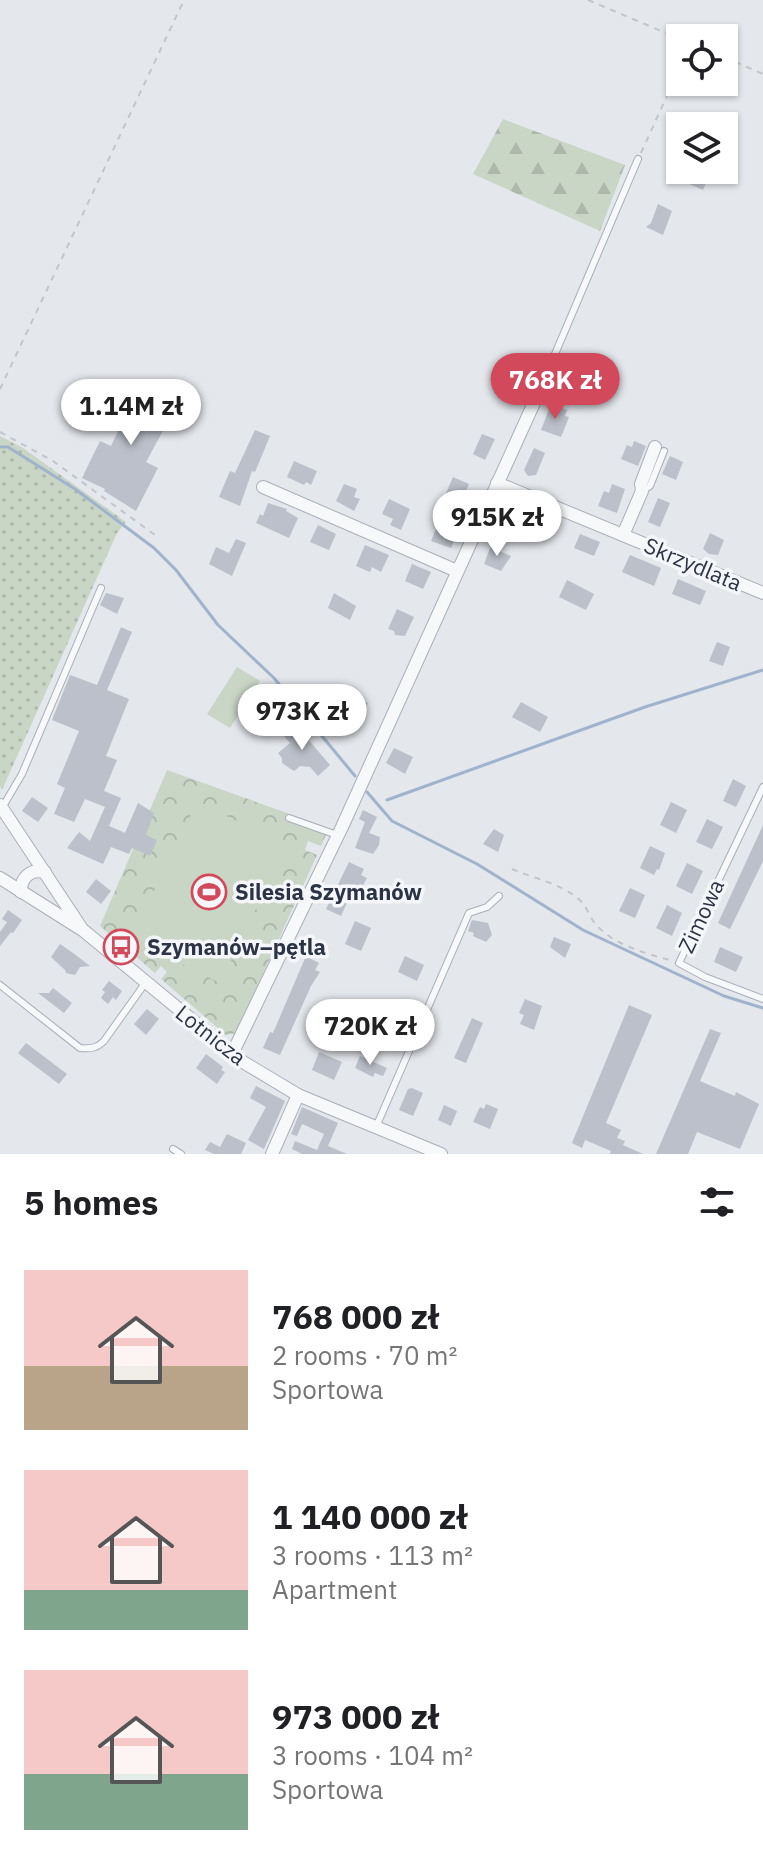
<!DOCTYPE html>
<html lang="en">
<head>
<meta charset="utf-8">
<style>
  body { margin:0; font-family:"IBM Plex Sans",sans-serif; background:#f2f2f2; color:#202124; height:100vh; display:flex; flex-direction:column; font-size:30px; white-space:nowrap }
  * { box-sizing:border-box; margin:0 }
  p { font-size:26px; color:#757577 }
  .icon { flex:none; width:44px; height:44px; fill:none; stroke:currentColor; stroke-width:2; stroke-linecap:round; stroke-linejoin:round }
  .map { position:relative; height:1154px; overflow:hidden }
  .details { display:flex; flex-direction:column; background:#fff; flex:1 }
  .details>* { flex:none }
  .buttons { position:absolute; left:666px; top:24px; display:grid; gap:16px }
  .buttons a { display:grid; place-items:center; width:72px; height:72px; border-radius:0px; background:#fff; box-shadow:0 2px 6px #0004; font-size:40px }
  .price { position:absolute; translate:-50% -68px; padding:0 18px; border-radius:28px; background:#fff; color:#222; font-size:26px; line-height:52px; filter:drop-shadow(0 2px 4px #0008) }
  .price::after { content:''; position:absolute; left:50%; top:48px; width:24px; height:18px; margin-left:-12px; background:inherit; clip-path:polygon(0 0,100% 0,50% 100%) }
  .price.active { background:#d1495b; color:#fff }
  ul { padding:0; list-style:none }
  li { display:flex; align-items:center; gap:24px; height:200px; padding:0 24px }
  li span { display:grid; place-items:center; flex:none; width:224px; height:160px; border-radius:0px; color:#555 }
  li>.icon { margin-inline-start:auto }
  span .icon { width:96px; height:96px; fill:#fffc; stroke-width:1 }
  li b { font-size:34px }
  h2 { display:flex; justify-content:space-between; align-items:center; height:96px; padding:0 24px; font-size:34px }
  .map>svg:first-child { display:block }
  .grass { fill:url(#grass-dots) }
  .forest { fill:url(#forest-firs) }
  .park { fill:url(#park-crowns) }
  .pitch { fill:#c9d6c5 }
  .lines { fill:none; stroke-linecap:round; stroke-linejoin:round }
  .stream { stroke:#9fb4cc; stroke-width:3 }
  .building { fill:#bbc0ca }
  .lane-casing { stroke:#a9aeb7; stroke-width:8 }
  .street-casing { stroke:#a9aeb7; stroke-width:14 }
  .path { stroke:#c2c5cb; stroke-width:2; stroke-dasharray:6 6; stroke-linecap:butt }
  .lane { stroke:#f7f8fa; stroke-width:6 }
  .street { stroke:#f7f8fa; stroke-width:12 }
  .labels { text-anchor:middle; stroke-width:7; stroke-linejoin:round; paint-order:stroke }
  .street-label { font-size:22px; fill:#2b3445; stroke:#f4f6f9 }
  .poi-label { font-size:22px; font-weight:bold; fill:#2b3445; stroke:#f4f6f9; text-anchor:start }
</style>
</head>
<body>
<div class="map">
<svg width="763" height="1154" viewBox="0 0 763 1154">
  <defs>
    <pattern id="grass-dots" width="8" height="8" patternUnits="userSpaceOnUse" patternTransform="scale(2)"><rect width="8" height="8" fill="#c9d6c5"/><path d="M2 2h.1M6 6h.1" fill="none" stroke="#adb8ab" stroke-width="1.8" stroke-linecap="round"/></pattern>
    <pattern id="forest-firs" width="22" height="20" patternUnits="userSpaceOnUse" patternTransform="scale(2)"><rect width="22" height="20" fill="#c9d6c5"/><path d="M5 1l3.5 6h-7zM16 11l3.5 6h-7z" fill="#adb8ab"/></pattern>
    <pattern id="park-crowns" width="20" height="18" patternUnits="userSpaceOnUse" patternTransform="scale(2)"><rect width="20" height="18" fill="#c9d6c5"/><path d="M2 6a3 3 0 1 1 6 0M12 15a3 3 0 1 1 6 0" fill="none" stroke="#adb8ab"/></pattern>
  </defs>
  <rect width="100%" height="100%" fill="#e4e7ec"/>
  <!-- grass -->
  <path class="grass" d="M 0,436 L 23,448 L 126,522 L 117,533 L 2,790 L 0,786 Z"/>
  <!-- forest -->
  <path class="forest" d="M 503,119 L 625,165 L 600,231 L 473,174 Z"/>
  <!-- park -->
  <path class="park" d="M 167,770 L 329,828 L 321,846 L 308,841 L 305,850 L 317,855 L 236,1033 L 226,1035 L 161,979 L 167,972 L 161,966 L 155,973 L 100,926 Z"/>
  <!-- pitch -->
  <g class="pitch">
    <path d="M 237,667 L 260,681 L 230,728 L 207,714 Z"/>
    <path d="M 197,802 L 287,845 L 220,983 L 131,939 Z"/>
  </g>
  <g class="lines">
    <!-- stream -->
    <g class="stream">
      <path d="M 0,447 L 8,447 L 75,489 L 154,548 L 176,570 L 218,625 L 274,678 L 355,776"/>
      <path d="M 367,792 L 392,821 L 477,864 L 583,930 L 724,996 L 763,1008"/>
      <path d="M 387,800 L 645,707 L 763,670"/>
    </g>
  </g>
  <!-- building -->
  <g class="building">
    <path d="M 690,170 L 708,178 L 703,190 L 685,182 Z"/>
    <path d="M 658,204 L 672,211 L 663,235 L 646,227 L 651,223 Z"/>
    <path d="M 133,382 L 177,405 L 146,462 L 158,468 L 136,511 L 104,491 L 105,489 L 82,478 L 100,441 L 111,446 L 119,429 L 112,425 Z"/>
    <path d="M 551,404 L 567,410 L 565,416 L 569,417 L 561,437 L 541,430 Z"/>
    <path d="M 255,430 L 270,436 L 255,472 L 252,471 L 240,506 L 219,497 L 230,471 L 235,473 Z"/>
    <path d="M 482,434 L 495,439 L 485,460 L 473,454 Z"/>
    <path d="M 634,441 L 646,446 L 638,466 L 621,459 L 627,445 L 632,447 Z"/>
    <path d="M 534,448 L 545,453 L 536,475 L 528,476 L 524,470 Z"/>
    <path d="M 670,456 L 683,462 L 676,480 L 662,474 Z"/>
    <path d="M 294,461 L 317,471 L 311,485 L 306,482 L 304,485 L 287,477 Z"/>
    <path d="M 453,477 L 469,484 L 459,507 L 443,500 Z"/>
    <path d="M 344,484 L 357,489 L 354,497 L 360,499 L 354,511 L 336,501 Z"/>
    <path d="M 612,484 L 625,489 L 617,513 L 598,506 L 604,491 L 609,493 Z"/>
    <path d="M 658,498 L 670,503 L 660,527 L 648,522 Z"/>
    <path d="M 389,499 L 410,509 L 401,530 L 390,525 L 393,519 L 382,514 Z"/>
    <path d="M 268,503 L 287,509 L 286,511 L 298,518 L 289,538 L 256,523 L 260,514 L 263,516 Z"/>
    <path d="M 438,524 L 458,532 L 451,548 L 431,541 Z"/>
    <path d="M 318,525 L 336,534 L 329,550 L 310,542 Z"/>
    <path d="M 710,533 L 724,540 L 718,555 L 709,554 L 703,549 Z"/>
    <path d="M 580,534 L 600,542 L 594,556 L 574,548 Z"/>
    <path d="M 236,539 L 246,543 L 232,576 L 209,564 L 216,547 L 229,553 Z"/>
    <path d="M 492,543 L 501,547 L 499,551 L 511,556 L 501,571 L 484,564 Z"/>
    <path d="M 365,545 L 389,555 L 381,572 L 372,567 L 370,572 L 356,566 Z"/>
    <path d="M 630,555 L 661,568 L 654,586 L 622,572 Z"/>
    <path d="M 412,564 L 431,572 L 423,589 L 405,581 Z"/>
    <path d="M 678,579 L 706,591 L 700,605 L 672,594 Z"/>
    <path d="M 567,580 L 594,594 L 586,610 L 559,597 Z"/>
    <path d="M 106,593 L 124,598 L 117,614 L 100,605 Z"/>
    <path d="M 334,593 L 356,606 L 350,620 L 328,608 Z"/>
    <path d="M 397,609 L 414,617 L 405,636 L 395,635 L 394,631 L 388,629 Z"/>
    <path d="M 121,627 L 132,632 L 107,690 L 129,699 L 106,756 L 117,760 L 104,791 L 121,798 L 109,826 L 125,833 L 138,803 L 154,813 L 146,835 L 157,840 L 150,856 L 132,848 L 129,854 L 111,847 L 103,864 L 67,848 L 79,832 L 90,841 L 105,807 L 85,799 L 74,822 L 54,814 L 65,788 L 57,784 L 79,731 L 52,720 L 70,675 L 97,685 Z"/>
    <path d="M 717,642 L 730,647 L 723,666 L 709,661 Z"/>
    <path d="M 333,687 L 368,703 L 358,725 L 337,716 L 341,707 L 327,701 Z"/>
    <path d="M 521,702 L 548,717 L 540,732 L 512,717 Z"/>
    <path d="M 295,724 L 330,765 L 318,776 L 310,767 L 300,766 L 294,771 L 282,763 L 282,758 L 278,753 L 290,743 L 282,734 Z"/>
    <path d="M 394,748 L 413,757 L 405,774 L 386,763 Z"/>
    <path d="M 733,779 L 746,786 L 736,807 L 723,801 Z"/>
    <path d="M 32,797 L 48,808 L 38,822 L 22,811 Z"/>
    <path d="M 671,802 L 687,810 L 676,833 L 660,825 Z"/>
    <path d="M 363,810 L 377,817 L 369,833 L 380,837 L 379,845 L 373,854 L 355,848 L 365,822 L 359,819 Z"/>
    <path d="M 707,819 L 723,827 L 712,849 L 696,842 Z"/>
    <path d="M 763,825 L 763,861 L 730,929 L 718,923 Z"/>
    <path d="M 494,829 L 504,835 L 498,852 L 483,844 Z"/>
    <path d="M 650,846 L 665,853 L 659,870 L 657,869 L 654,875 L 640,868 Z"/>
    <path d="M 349,862 L 364,869 L 361,875 L 367,878 L 357,896 L 351,894 L 341,916 L 326,909 Z"/>
    <path d="M 687,863 L 703,871 L 692,894 L 676,886 Z"/>
    <path d="M 96,879 L 111,891 L 101,904 L 86,892 Z"/>
    <path d="M 630,888 L 645,895 L 635,918 L 619,911 Z"/>
    <path d="M 667,905 L 682,913 L 672,936 L 656,928 Z"/>
    <path d="M 8,910 L 22,920 L 13,933 L 11,932 L 0,946 L 0,932 L 7,922 L 2,919 Z"/>
    <path d="M 472,920 L 488,923 L 492,935 L 486,942 L 473,936 L 474,933 L 468,931 Z"/>
    <path d="M 355,921 L 371,928 L 361,951 L 345,944 Z"/>
    <path d="M 554,937 L 571,944 L 565,958 L 550,947 Z"/>
    <path d="M 60,944 L 73,953 L 90,966 L 80,967 L 75,975 L 66,973 L 65,970 L 51,957 Z"/>
    <path d="M 720,947 L 743,957 L 736,972 L 714,962 Z"/>
    <path d="M 306,956 L 319,963 L 315,970 L 320,972 L 311,986 L 280,1055 L 263,1048 L 270,1032 L 273,1033 Z"/>
    <path d="M 405,956 L 424,965 L 417,981 L 398,972 Z"/>
    <path d="M 109,981 L 122,991 L 116,1000 L 113,997 L 108,1004 L 101,998 L 105,992 L 102,990 Z"/>
    <path d="M 53,988 L 72,1003 L 64,1013 L 38,993 L 49,993 Z"/>
    <path d="M 525,999 L 542,1006 L 534,1030 L 520,1024 L 524,1015 L 519,1013 Z"/>
    <path d="M 629,1005 L 652,1015 L 606,1123 L 621,1130 L 617,1138 L 625,1141 L 623,1145 L 643,1154 L 610,1154 L 611,1151 L 585,1140 L 582,1148 L 572,1143 Z"/>
    <path d="M 147,1009 L 159,1019 L 146,1035 L 134,1024 Z"/>
    <path d="M 472,1018 L 483,1023 L 466,1063 L 454,1058 Z"/>
    <path d="M 710,1029 L 721,1033 L 700,1081 L 735,1096 L 736,1092 L 759,1104 L 740,1149 L 697,1132 L 688,1154 L 656,1154 Z"/>
    <path d="M 391,1032 L 406,1038 L 403,1050 L 386,1043 Z"/>
    <path d="M 26,1043 L 67,1074 L 59,1084 L 18,1053 Z"/>
    <path d="M 319,1052 L 342,1062 L 334,1080 L 312,1070 Z"/>
    <path d="M 206,1054 L 223,1067 L 221,1070 L 225,1072 L 217,1084 L 196,1068 Z"/>
    <path d="M 360,1056 L 387,1068 L 383,1076 L 375,1073 L 373,1077 L 355,1068 Z"/>
    <path d="M 256,1086 L 285,1101 L 264,1149 L 248,1140 L 266,1107 L 250,1098 Z"/>
    <path d="M 412,1088 L 423,1093 L 413,1116 L 399,1110 L 408,1089 Z"/>
    <path d="M 486,1104 L 498,1109 L 490,1129 L 473,1122 L 480,1107 L 484,1109 Z"/>
    <path d="M 444,1105 L 457,1111 L 451,1126 L 438,1120 Z"/>
    <path d="M 302,1107 L 338,1123 L 328,1146 L 347,1154 L 302,1154 L 292,1149 L 295,1141 L 317,1150 L 324,1134 L 302,1124 L 297,1136 L 291,1134 Z"/>
    <path d="M 227,1134 L 246,1143 L 241,1154 L 214,1154 L 205,1150 L 210,1142 L 220,1147 Z"/>
  </g>
  <g class="lines">
    <!-- lane casing -->
    <g class="lane-casing">
      <g id="lane">
        <path d="M 538,394 L 638,159"/>
        <path d="M 642,491 L 650,486 L 664,451"/>
        <path d="M 763,787 L 679,963 L 705,977 L 763,999"/>
        <path d="M 2,808 L 22,774 L 101,588"/>
        <path d="M 289,818 L 337,835"/>
        <path d="M 0,985 L 80,1048 C 91,1049 97,1048 104,1041 L 146,982"/>
        <path d="M 376,1127 L 469,913 L 487,907 L 499,896"/>
        <path d="M 173,1149 L 181,1154"/>
      </g>
    </g>
    <!-- street casing -->
    <g class="street-casing">
      <g id="street">
        <path d="M 497,483 L 763,593"/>
        <path d="M 263,487 L 457,571"/>
        <path d="M 623,535 L 642,491 L 641,484 L 655,447"/>
        <path d="M 0,805 L 82,929"/>
        <path d="M 0,878 L 84,931 L 243,1062 L 298,1095 L 441,1154"/>
        <path d="M 21,892 C 21,877 30,869 45,872"/>
        <path d="M 232,1054 L 342,827 L 538,394"/>
        <path d="M 272,1154 L 298,1095"/>
      </g>
    </g>
    <!-- path -->
    <g class="path">
      <path d="M 588,0 L 680,39"/>
      <path d="M 724,57 L 763,74"/>
      <path d="M 641,153 L 680,67"/>
      <path d="M 0,389 L 184,0"/>
      <path d="M 0,432 L 53,461 L 155,535"/>
      <path d="M 512,869 C 533,878 558,883 576,897 C 587,904 589,918 598,927 C 617,946 648,954 673,961"/>
    </g>
    <!-- lane -->
    <use href="#lane" class="lane"/>
    <!-- street -->
    <use href="#street" class="street"/>
  </g>
  <!-- icons -->
  <defs>
    <g id="stadium-ring" transform="scale(1.8)"><circle r="9.5" fill="#f4f6f9" stroke="#d1495b" stroke-width="1.5"/><path d="M0-5a6.5 5 0 1 0 0 10a6.5 5 0 1 0 0-10ZM-3.5-1.8h7v3.6h-7Z" fill="#d1495b"/></g>
    <g id="bus-ring" transform="scale(1.8)"><circle r="9.5" fill="#f4f6f9" stroke="#d1495b" stroke-width="1.5"/><path d="M-5-6H5V4H4V6H2V4H-2V6H-4V4H-5ZM-3.5-4V0h7V-4ZM-3.5 1.2v1.5H-2V1.2ZM2 1.2v1.5H3.5V1.2Z" fill="#d1495b"/></g>
  </defs>
  <g fill-rule="evenodd">
    <use href="#stadium-ring" x="209" y="892"/>
    <use href="#bus-ring" x="121" y="947"/>
  </g>
  <g class="labels">
    <!-- street labels -->
    <g class="street-label">
      <text transform="translate(693 564) rotate(23)" y="8">Skrzydlata</text>
      <text transform="translate(701 916) rotate(-65)" y="8">Zimowa</text>
      <text transform="translate(211 1035) rotate(38)" y="8">Lotnicza</text>
    </g>
    <!-- poi labels -->
    <g class="poi-label">
      <text x="235" y="900">Silesia Szymanów</text>
      <text x="147" y="955">Szymanów–pętla</text>
    </g>
  </g>
</svg>
<div class="buttons">
<a><svg class="icon" aria-label="locate" viewBox="0 0 24 24"><circle cx="12" cy="12" r="6"/><path d="M12 2v4M12 18v4M2 12h4M18 12h4"/></svg></a>
<a><svg class="icon" aria-label="layers" viewBox="0 0 24 24"><path d="M12 4l9 5-9 5-9-5zM3 14l9 5 9-5"/></svg></a>
</div>
<b class="price active" style="left:555px;top:421px">768K zł</b>
<b class="price" style="left:131px;top:447px">1.14M zł</b>
<b class="price" style="left:497px;top:558px">915K zł</b>
<b class="price" style="left:302px;top:752px">973K zł</b>
<b class="price" style="left:370px;top:1067px">720K zł</b>
</div>
<section class="details">
<h2>5 homes<svg class="icon" aria-label="filters" viewBox="0 0 24 24"><path d="M4 7h16M4 17h16"/><circle cx="9" cy="7" r="2"/><circle cx="15" cy="17" r="2"/></svg></h2>
<ul>
<li><span style="background:linear-gradient(#f6c9c9 60%,#b9a48a 0)"><svg class="icon" aria-label="home" viewBox="0 0 24 24"><path d="M3 11l9-7 9 7M6 9v11h12V9"/></svg></span><div><b>768 000 zł</b><p>2 rooms · 70 m²</p><p>Sportowa</p></div></li>
<li><span style="background:linear-gradient(#f6c9c9 75%,#7fa58c 0)"><svg class="icon" aria-label="home" viewBox="0 0 24 24"><path d="M3 11l9-7 9 7M6 9v11h12V9"/></svg></span><div><b>1 140 000 zł</b><p>3 rooms · 113 m²</p><p>Apartment</p></div></li>
<li><span style="background:linear-gradient(#f6c9c9 65%,#7fa58c 0)"><svg class="icon" aria-label="home" viewBox="0 0 24 24"><path d="M3 11l9-7 9 7M6 9v11h12V9"/></svg></span><div><b>973 000 zł</b><p>3 rooms · 104 m²</p><p>Sportowa</p></div></li>
</ul>
</section>
</body>
</html>
